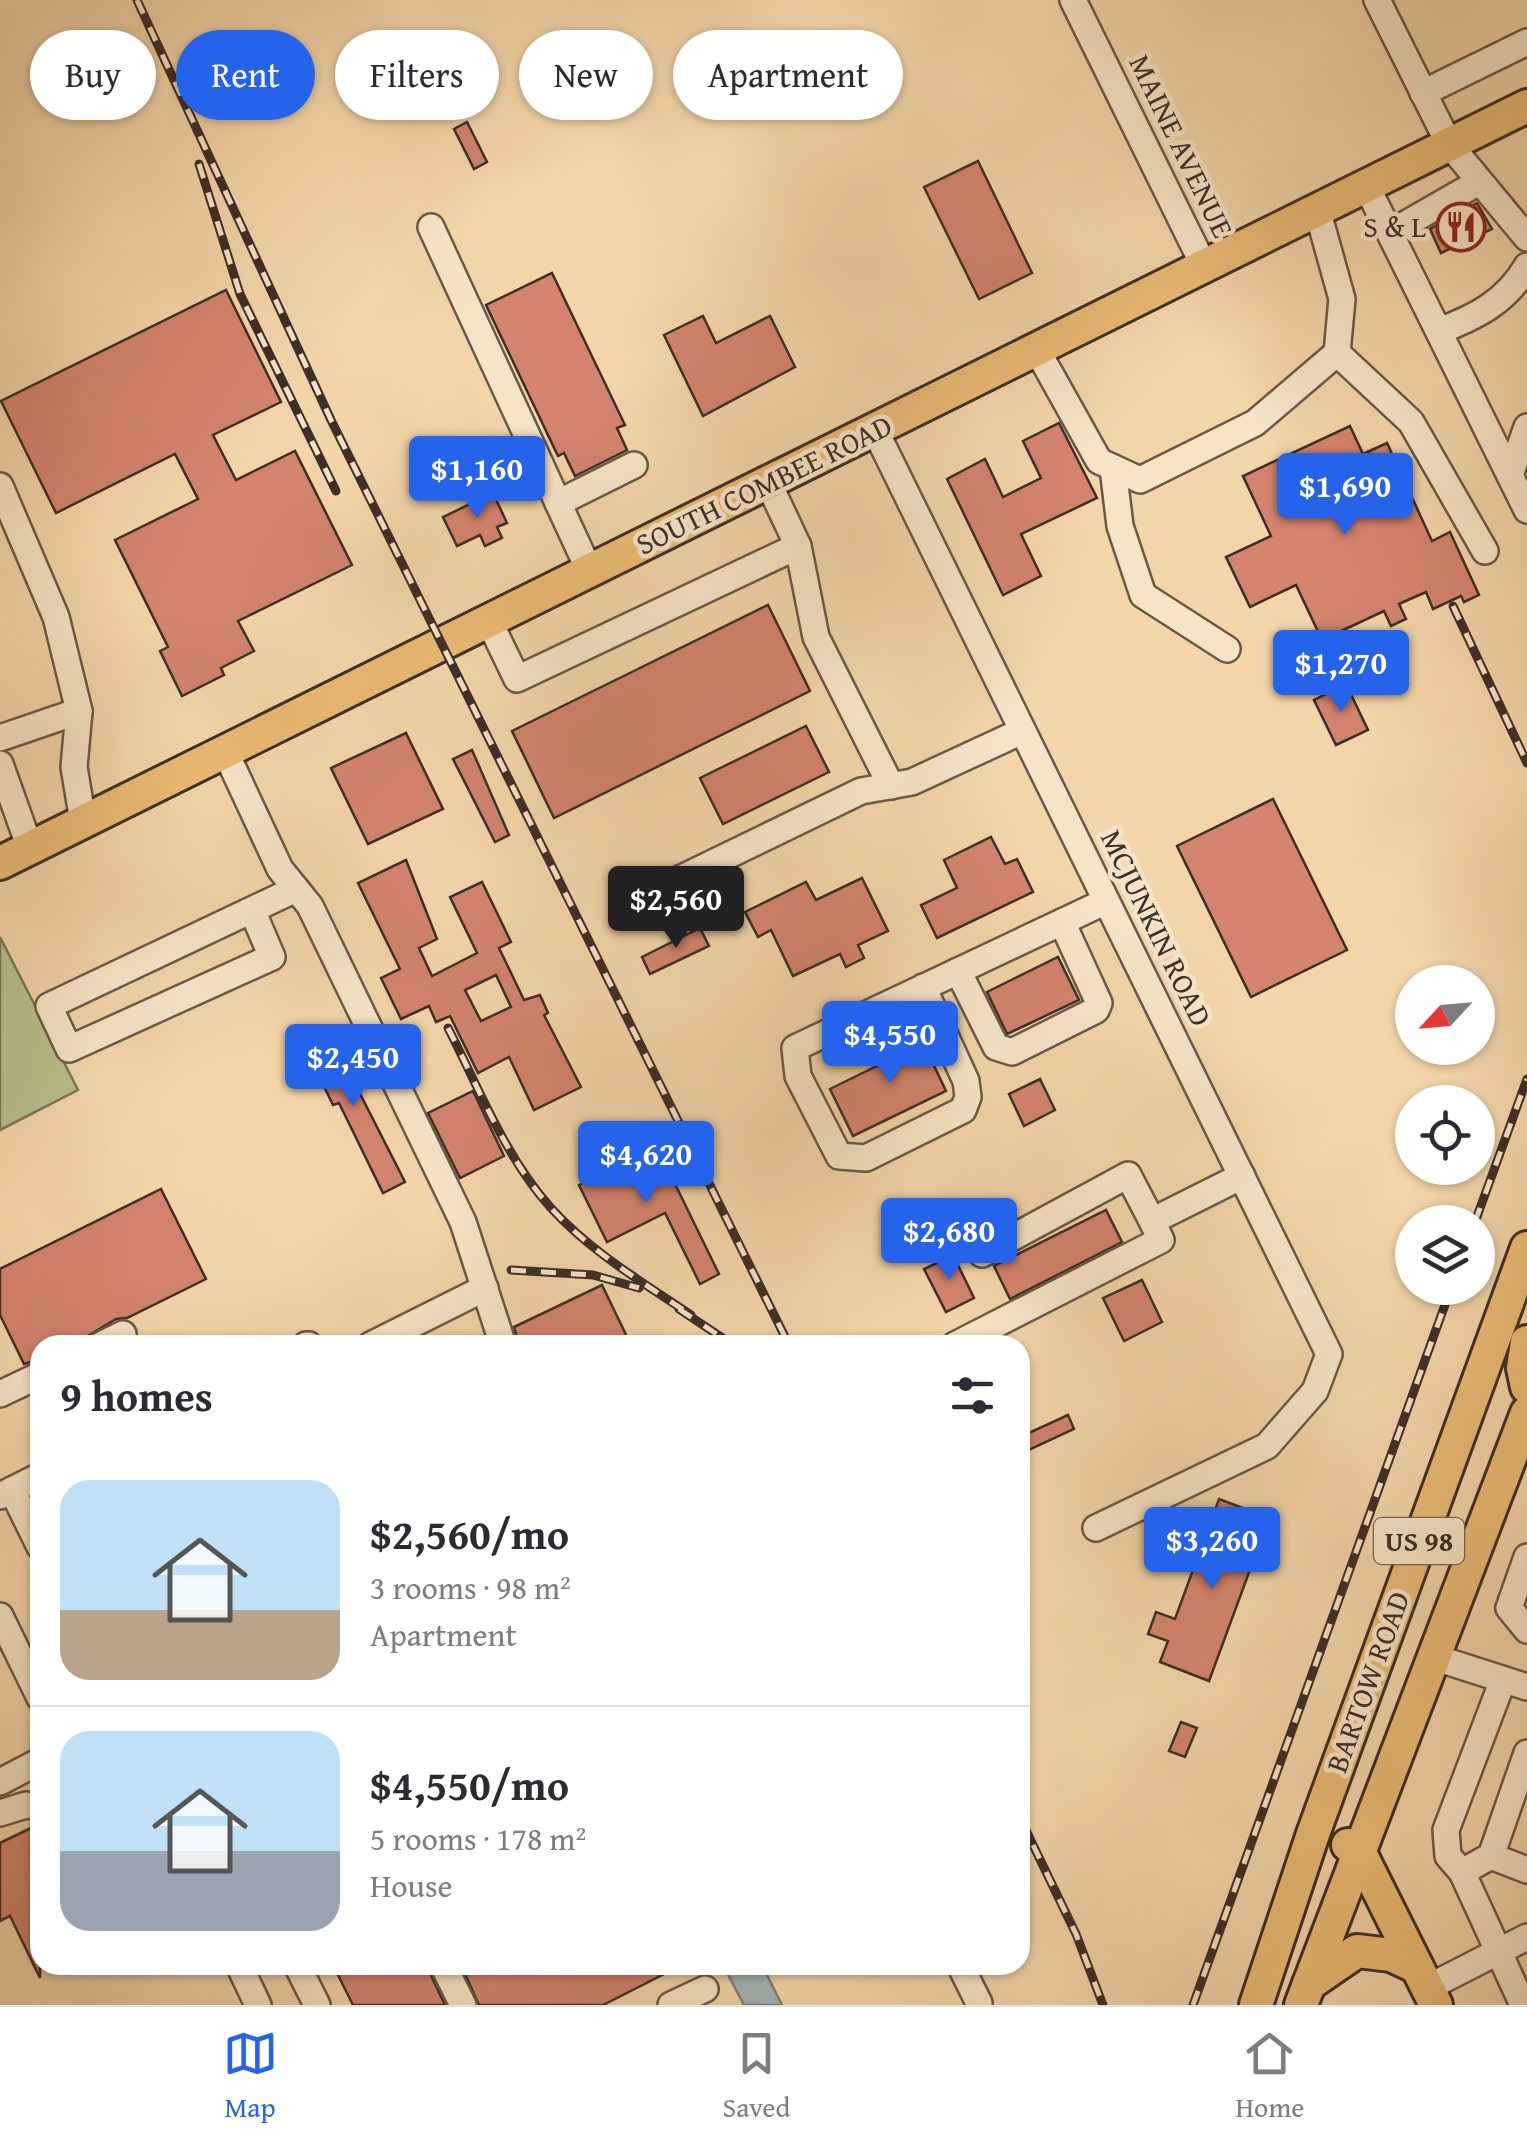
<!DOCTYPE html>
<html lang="en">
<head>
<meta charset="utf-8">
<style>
  body { margin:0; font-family:"Gentium Book Plus",serif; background:#f2f2f3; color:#2b2b33; height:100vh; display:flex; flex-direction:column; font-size:38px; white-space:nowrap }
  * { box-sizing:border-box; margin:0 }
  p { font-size:32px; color:#7c7c81 }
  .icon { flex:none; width:55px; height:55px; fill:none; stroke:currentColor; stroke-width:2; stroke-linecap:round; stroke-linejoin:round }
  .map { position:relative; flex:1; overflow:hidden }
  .sheet { position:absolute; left:30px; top:1335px; width:1000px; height:640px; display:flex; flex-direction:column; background:#fff; border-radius:30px; box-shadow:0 2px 8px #0004 }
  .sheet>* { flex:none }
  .hud { position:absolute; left:30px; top:30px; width:1000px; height:90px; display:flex; gap:20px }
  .needle { width:65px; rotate:244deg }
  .controls { position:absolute; left:1395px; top:965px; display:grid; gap:20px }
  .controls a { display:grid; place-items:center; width:100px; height:100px; border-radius:50%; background:#fff; box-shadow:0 2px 8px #0004; font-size:50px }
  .price { position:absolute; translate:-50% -85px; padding:0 22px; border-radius:10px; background:#2563eb; color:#fff; font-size:32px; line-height:65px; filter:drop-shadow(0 2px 5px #0008) }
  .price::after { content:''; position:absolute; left:50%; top:60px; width:30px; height:22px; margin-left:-15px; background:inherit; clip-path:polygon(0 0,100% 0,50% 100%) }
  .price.active { background:#222; color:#fff }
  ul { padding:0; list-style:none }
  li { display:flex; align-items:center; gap:30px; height:250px; padding:0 30px }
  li+li { border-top:2px solid #e1e1e2 }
  li span { display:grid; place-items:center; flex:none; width:280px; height:200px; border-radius:30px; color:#555 }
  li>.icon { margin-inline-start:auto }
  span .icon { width:120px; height:120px; fill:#fffc; stroke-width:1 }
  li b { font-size:42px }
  h2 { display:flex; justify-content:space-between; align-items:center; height:120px; padding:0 30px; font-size:42px }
  .chip { padding:0 35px; border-radius:45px; background:#fff; box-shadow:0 2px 8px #0004; font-size:35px; line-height:90px }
  .chip.active { background:#2563eb; color:#fff }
  .tab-bar { display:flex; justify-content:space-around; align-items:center; height:140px; border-top:2px solid #e1e1e2; background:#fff; font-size:28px; color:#7c7c81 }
  .tab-bar a { display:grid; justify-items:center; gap:5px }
  .tab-bar .active { color:#2563eb }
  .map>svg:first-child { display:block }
  .green { fill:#b7be8b; stroke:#7a7658; stroke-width:2.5 }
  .water { fill:#a2b5b5; stroke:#7a7f7c; stroke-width:2.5 }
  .building { fill:#d3836e; stroke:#3d2e26; stroke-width:2.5; fill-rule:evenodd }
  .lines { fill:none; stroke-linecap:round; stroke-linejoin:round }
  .minor-casing { stroke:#6a5847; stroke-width:30 }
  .major-casing { stroke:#3d2e26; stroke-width:38 }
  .minor { stroke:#f7e4c7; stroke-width:25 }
  .major { stroke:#eaba74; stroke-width:32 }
  .rail-casing { stroke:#3d2e26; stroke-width:9 }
  .rail { stroke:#f7e4c7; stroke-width:5; stroke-dasharray:15; stroke-linecap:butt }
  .labels { text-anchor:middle; stroke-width:9; stroke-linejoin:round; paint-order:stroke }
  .shield { fill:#f7e4c7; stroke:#756556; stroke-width:2.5 }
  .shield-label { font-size:28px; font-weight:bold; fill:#3d2e26 }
  .street-label { font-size:30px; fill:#3d2e26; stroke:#f7e4c7 }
  .poi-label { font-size:30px; fill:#3d2e26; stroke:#f7e4c7; text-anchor:end }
</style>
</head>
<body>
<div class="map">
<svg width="1527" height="2005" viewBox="0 0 1527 2005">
  <rect width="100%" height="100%" fill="#f3d5a9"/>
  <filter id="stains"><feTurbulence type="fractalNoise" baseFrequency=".002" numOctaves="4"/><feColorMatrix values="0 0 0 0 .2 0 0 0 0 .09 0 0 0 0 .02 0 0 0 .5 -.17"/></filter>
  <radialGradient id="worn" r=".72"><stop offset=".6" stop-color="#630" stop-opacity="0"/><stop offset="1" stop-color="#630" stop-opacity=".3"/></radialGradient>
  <!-- green -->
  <path class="green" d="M 0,937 L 78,1090 L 0,1130 Z"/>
  <!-- water -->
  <path class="water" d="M 723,1965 L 762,1965 L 782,2005 L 744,2005 Z"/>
  <!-- building -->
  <g class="building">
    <path d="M 467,122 L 487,162 L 474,169 L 454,129 Z"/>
    <path d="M 978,161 L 1032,273 L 979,299 L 924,187 Z"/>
    <path d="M 1477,203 L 1492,229 L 1441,253 L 1430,229 Z"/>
    <path d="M 552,273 L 625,425 L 617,428 L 627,450 L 575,476 L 564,453 L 558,456 L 486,305 Z"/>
    <path d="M 226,290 L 281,402 L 213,435 L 236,480 L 295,451 L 352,565 L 238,621 L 254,651 L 221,668 L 224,675 L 182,696 L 160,651 L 168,647 L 115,540 L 198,499 L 175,454 L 56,513 L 1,401 Z"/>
    <path d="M 703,316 L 716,343 L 770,316 L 795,367 L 703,416 L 664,335 Z"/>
    <path d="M 1059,423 L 1097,498 L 1021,534 L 1041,576 L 1003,595 L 947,479 L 985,459 L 1003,497 L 1041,478 L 1023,441 Z"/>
    <path d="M 1350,426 L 1363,454 L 1387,443 L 1432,541 L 1450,532 L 1479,595 L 1464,602 L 1461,596 L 1433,609 L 1426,592 L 1399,604 L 1406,619 L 1391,626 L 1384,611 L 1322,640 L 1296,585 L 1250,607 L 1226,557 L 1271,536 L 1243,476 Z"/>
    <path d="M 493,493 L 507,523 L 497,527 L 502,538 L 485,546 L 480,535 L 457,546 L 443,517 Z"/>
    <path d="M 768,605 L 810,691 L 554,818 L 512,731 Z"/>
    <path d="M 1346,684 L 1368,730 L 1336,745 L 1314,700 Z"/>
    <path d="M 806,726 L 829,772 L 723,824 L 700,778 Z"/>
    <path d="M 406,733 L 443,809 L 368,844 L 331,768 Z"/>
    <path d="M 472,750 L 509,835 L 495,842 L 453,759 Z"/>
    <path d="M 1273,799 L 1347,950 L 1251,997 L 1177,846 Z"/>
    <path d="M 991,837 L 1005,864 L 1017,859 L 1033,892 L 937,938 L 921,905 L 957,888 L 944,860 Z"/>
    <path d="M 406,860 L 437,939 L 419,948 L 432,976 L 477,953 L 450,897 L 482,882 L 511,942 L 499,948 L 524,1000 L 540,995 L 548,1013 L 544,1015 L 581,1087 L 534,1110 L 509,1057 L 478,1073 L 450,1016 L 436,1022 L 429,1006 L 401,1019 L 381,978 L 400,969 L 358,883 ZM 496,975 L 511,1007 L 481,1021 L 465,990 Z"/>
    <path d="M 862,878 L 888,931 L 858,945 L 864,958 L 846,967 L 840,954 L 793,976 L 771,930 L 758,937 L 745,912 L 806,882 L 816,900 Z"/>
    <path d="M 700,928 L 709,946 L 650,974 L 642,957 Z"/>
    <path d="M 1058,957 L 1079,1000 L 1007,1034 L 987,992 Z"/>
    <path d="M 917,1030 L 946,1091 L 853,1136 L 830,1089 L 891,1059 L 884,1046 Z"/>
    <path d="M 328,1031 L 405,1182 L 383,1193 L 339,1103 L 333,1105 L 303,1043 Z"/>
    <path d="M 1040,1079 L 1055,1110 L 1024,1126 L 1009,1094 Z"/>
    <path d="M 473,1091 L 504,1156 L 460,1178 L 428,1113 Z"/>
    <path d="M 657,1147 L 719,1274 L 700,1284 L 665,1213 L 607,1242 L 579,1185 Z"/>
    <path d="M 161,1189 L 206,1279 L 127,1318 L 116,1319 L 73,1345 L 40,1345 L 40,1359 L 24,1364 L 0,1315 L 0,1269 Z"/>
    <path d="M 1106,1210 L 1122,1242 L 1010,1299 L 994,1266 Z"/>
    <path d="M 953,1255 L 974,1298 L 946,1312 L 924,1269 Z"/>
    <path d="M 1142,1280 L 1162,1322 L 1124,1341 L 1103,1298 Z"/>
    <path d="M 602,1285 L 631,1345 L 519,1345 L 514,1327 Z"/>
    <path d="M 1068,1415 L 1074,1429 L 1020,1454 L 1020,1437 Z"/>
    <path d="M 1219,1499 L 1269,1518 L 1209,1681 L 1160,1662 L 1168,1641 L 1148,1634 L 1156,1612 L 1175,1619 Z"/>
    <path d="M 1181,1722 L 1197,1728 L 1185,1757 L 1169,1751 Z"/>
    <path d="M 31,1828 L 40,1845 L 40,1978 L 10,1916 L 0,1921 L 0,1843 Z"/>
    <path d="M 333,1965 L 426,1965 L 445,2005 L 353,2005 Z"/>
    <path d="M 461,1965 L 682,1965 L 603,2005 L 479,2005 Z"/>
  </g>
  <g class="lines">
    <!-- minor casing -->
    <g class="minor-casing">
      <g id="minor">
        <path d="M 1073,0 L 1204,266"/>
        <path d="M 1377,0 L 1449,144 L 1527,238"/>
        <path d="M 1423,93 L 1527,42"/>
        <path d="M 1366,185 L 1527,510"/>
        <path d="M 431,227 L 589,570"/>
        <path d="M 1390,233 L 1479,182"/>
        <path d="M 1439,331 C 1476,317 1506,302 1527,266"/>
        <path d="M 1037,350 L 1099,461 L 1140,480 L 1255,423 L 1337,353 L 1342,299 L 1317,209"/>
        <path d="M 1337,353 L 1411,422 L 1485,551"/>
        <path d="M 875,430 L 1329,1354 L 1315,1391 L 1267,1446 L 1096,1528"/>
        <path d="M 1113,468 L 1120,526 L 1143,595 L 1227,649"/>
        <path d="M 1510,475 L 1527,427"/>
        <path d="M 0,486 L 56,617 L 79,711 L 74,767 L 83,821"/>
        <path d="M 558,503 L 634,465"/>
        <path d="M 798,546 L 816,637 L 891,786"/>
        <path d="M 488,619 L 517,679 L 798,546 L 768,482"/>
        <path d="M 0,738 L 79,711"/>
        <path d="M 225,751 L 280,869 L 310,906 L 463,1222 L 503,1345"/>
        <path d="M 0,764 L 30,848"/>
        <path d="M 657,890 L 861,791 L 912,782 L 1022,731"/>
        <path d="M 252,910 L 272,957 L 69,1049 L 49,1006 L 296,889"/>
        <path d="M 958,971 L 996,1047 L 1012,1052 L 1096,1010 L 1099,1003 L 1062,922"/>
        <path d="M 923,987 L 966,1081 L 968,1097 L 963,1110 L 866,1158 L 839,1156 L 798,1076 L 795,1048 L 1081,913 L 1106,901"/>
        <path d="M 982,1254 L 1128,1175 L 1152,1221"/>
        <path d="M 101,1345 L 123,1334"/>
        <path d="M 306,1345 L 309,1345"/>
        <path d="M 371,1345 L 485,1288"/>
        <path d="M 955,1345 L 1161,1240 L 1152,1221 L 1242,1176"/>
        <path d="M 0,1394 L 40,1375"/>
        <path d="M 12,1490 L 40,1476"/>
        <path d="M 0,1496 L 12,1490 L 40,1547"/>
        <path d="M 1527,1557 L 1509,1608 L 1527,1630"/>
        <path d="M 0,1616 L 40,1698"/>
        <path d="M 1433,1657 L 1527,1687"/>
        <path d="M 0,1782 L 40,1761"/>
        <path d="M 0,1813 L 26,1805 L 40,1807"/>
        <path d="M 1491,1856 L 1527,1870"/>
        <path d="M 1462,1872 L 1448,1856 L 1446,1830 L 1503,1680"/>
        <path d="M 239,1965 L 258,2005"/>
        <path d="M 297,1965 L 317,2005"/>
        <path d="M 443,1965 L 463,2005"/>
        <path d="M 960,1965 L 979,2003"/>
        <path d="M 1427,1988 L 1527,1937"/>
        <path d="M 671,2005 L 705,1989"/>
        <path d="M 1523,2005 L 1462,1872 L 1491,1856 L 1527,1753"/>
      </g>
    </g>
    <!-- major casing -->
    <g class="major-casing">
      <g id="major">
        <path d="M 0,863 L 1527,106"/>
        <path d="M 1527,1342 L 1523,1368 L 1527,1387"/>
        <path d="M 1348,1845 L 1358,1849 L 1436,2005"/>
        <path d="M 1309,1984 L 1357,1951 L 1391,1955 L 1417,1967"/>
        <path d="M 1256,2005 L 1313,1834 L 1527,1248"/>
        <path d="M 1301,2005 L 1527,1413"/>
      </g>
    </g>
    <!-- minor -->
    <use href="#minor" class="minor"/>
    <!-- major -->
    <use href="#major" class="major"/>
    <!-- rail casing -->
    <g class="rail-casing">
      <g id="rail">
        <path d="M 137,0 L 331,420 L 789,1345"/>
        <path d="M 199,164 L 240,294 L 336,491"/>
        <path d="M 1453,606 L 1527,763"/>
        <path d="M 448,1028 C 479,1088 505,1157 551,1208 C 590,1251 642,1282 691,1315"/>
        <path d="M 1475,1222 L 1527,1079"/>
        <path d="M 511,1270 L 593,1275 L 639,1288"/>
        <path d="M 679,1309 L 733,1345"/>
        <path d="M 1020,1818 L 1076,1934 L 1103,2005"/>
        <path d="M 1193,2005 L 1451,1288"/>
      </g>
    </g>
    <!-- rail -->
    <use href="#rail" class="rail"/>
  </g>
  <!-- icons -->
  <defs>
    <g id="restaurant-ring" transform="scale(2.5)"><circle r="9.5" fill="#f7e4c7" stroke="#8f2418" stroke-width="1.5"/><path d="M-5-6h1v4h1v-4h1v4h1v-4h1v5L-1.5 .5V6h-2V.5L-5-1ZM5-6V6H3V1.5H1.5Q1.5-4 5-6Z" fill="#8f2418"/></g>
  </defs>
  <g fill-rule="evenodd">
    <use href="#restaurant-ring" x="1461" y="227"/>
  </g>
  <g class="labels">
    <!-- shield labels -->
    <rect class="shield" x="1374" y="1518" width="90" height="46" rx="8"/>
    <g class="shield-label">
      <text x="1419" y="1551">US 98</text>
    </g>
    <!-- street labels -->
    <g class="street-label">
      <text transform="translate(1181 146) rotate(64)" y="10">MAINE AVENUE</text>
      <text transform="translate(764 485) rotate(-26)" y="10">SOUTH COMBEE ROAD</text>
      <text transform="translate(1156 928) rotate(64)" y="10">MCJUNKIN ROAD</text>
      <text transform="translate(1368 1682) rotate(-70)" y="10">BARTOW ROAD</text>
    </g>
    <!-- poi labels -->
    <g class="poi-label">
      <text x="1426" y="237">S &amp; L</text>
    </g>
  </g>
  <rect width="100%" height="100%" filter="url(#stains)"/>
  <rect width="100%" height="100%" fill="url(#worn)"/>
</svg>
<div class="controls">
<a><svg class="needle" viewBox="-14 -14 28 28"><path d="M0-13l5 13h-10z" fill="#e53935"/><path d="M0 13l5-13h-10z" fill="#7c7c81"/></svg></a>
<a><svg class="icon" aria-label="locate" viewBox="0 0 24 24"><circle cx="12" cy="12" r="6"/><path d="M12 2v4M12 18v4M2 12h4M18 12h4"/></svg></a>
<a><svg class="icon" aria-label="layers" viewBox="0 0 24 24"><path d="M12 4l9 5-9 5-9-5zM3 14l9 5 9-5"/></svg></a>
</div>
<b class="price" style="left:477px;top:521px">$1,160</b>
<b class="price" style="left:1345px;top:538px">$1,690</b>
<b class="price" style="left:1341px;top:715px">$1,270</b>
<b class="price active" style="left:676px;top:951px">$2,560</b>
<b class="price" style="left:890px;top:1086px">$4,550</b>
<b class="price" style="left:353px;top:1109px">$2,450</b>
<b class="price" style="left:646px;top:1206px">$4,620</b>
<b class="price" style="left:949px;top:1283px">$2,680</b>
<b class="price" style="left:1212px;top:1592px">$3,260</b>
<div class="hud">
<a class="chip">Buy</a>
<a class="chip active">Rent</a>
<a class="chip">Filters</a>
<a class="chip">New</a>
<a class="chip">Apartment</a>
</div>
<section class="sheet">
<h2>9 homes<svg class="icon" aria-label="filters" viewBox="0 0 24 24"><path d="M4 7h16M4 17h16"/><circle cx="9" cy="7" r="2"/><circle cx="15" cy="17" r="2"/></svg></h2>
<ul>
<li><span style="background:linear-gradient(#bfe0f5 65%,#b9a48a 0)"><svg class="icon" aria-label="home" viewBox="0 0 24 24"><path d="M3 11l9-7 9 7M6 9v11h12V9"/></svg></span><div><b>$2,560/mo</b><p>3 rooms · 98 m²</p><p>Apartment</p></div></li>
<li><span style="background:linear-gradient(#bfe0f5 60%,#9aa5b1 0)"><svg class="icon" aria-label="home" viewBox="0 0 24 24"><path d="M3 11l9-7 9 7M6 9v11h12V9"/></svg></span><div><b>$4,550/mo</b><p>5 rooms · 178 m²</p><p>House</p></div></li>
</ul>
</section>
</div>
<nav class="tab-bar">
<a class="active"><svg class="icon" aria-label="map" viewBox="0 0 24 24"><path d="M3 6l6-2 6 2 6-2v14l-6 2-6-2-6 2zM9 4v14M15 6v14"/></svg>Map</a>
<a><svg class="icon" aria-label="saved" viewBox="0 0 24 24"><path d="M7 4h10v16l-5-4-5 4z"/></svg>Saved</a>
<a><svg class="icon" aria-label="home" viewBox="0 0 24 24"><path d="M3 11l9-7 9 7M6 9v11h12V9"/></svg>Home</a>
</nav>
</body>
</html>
